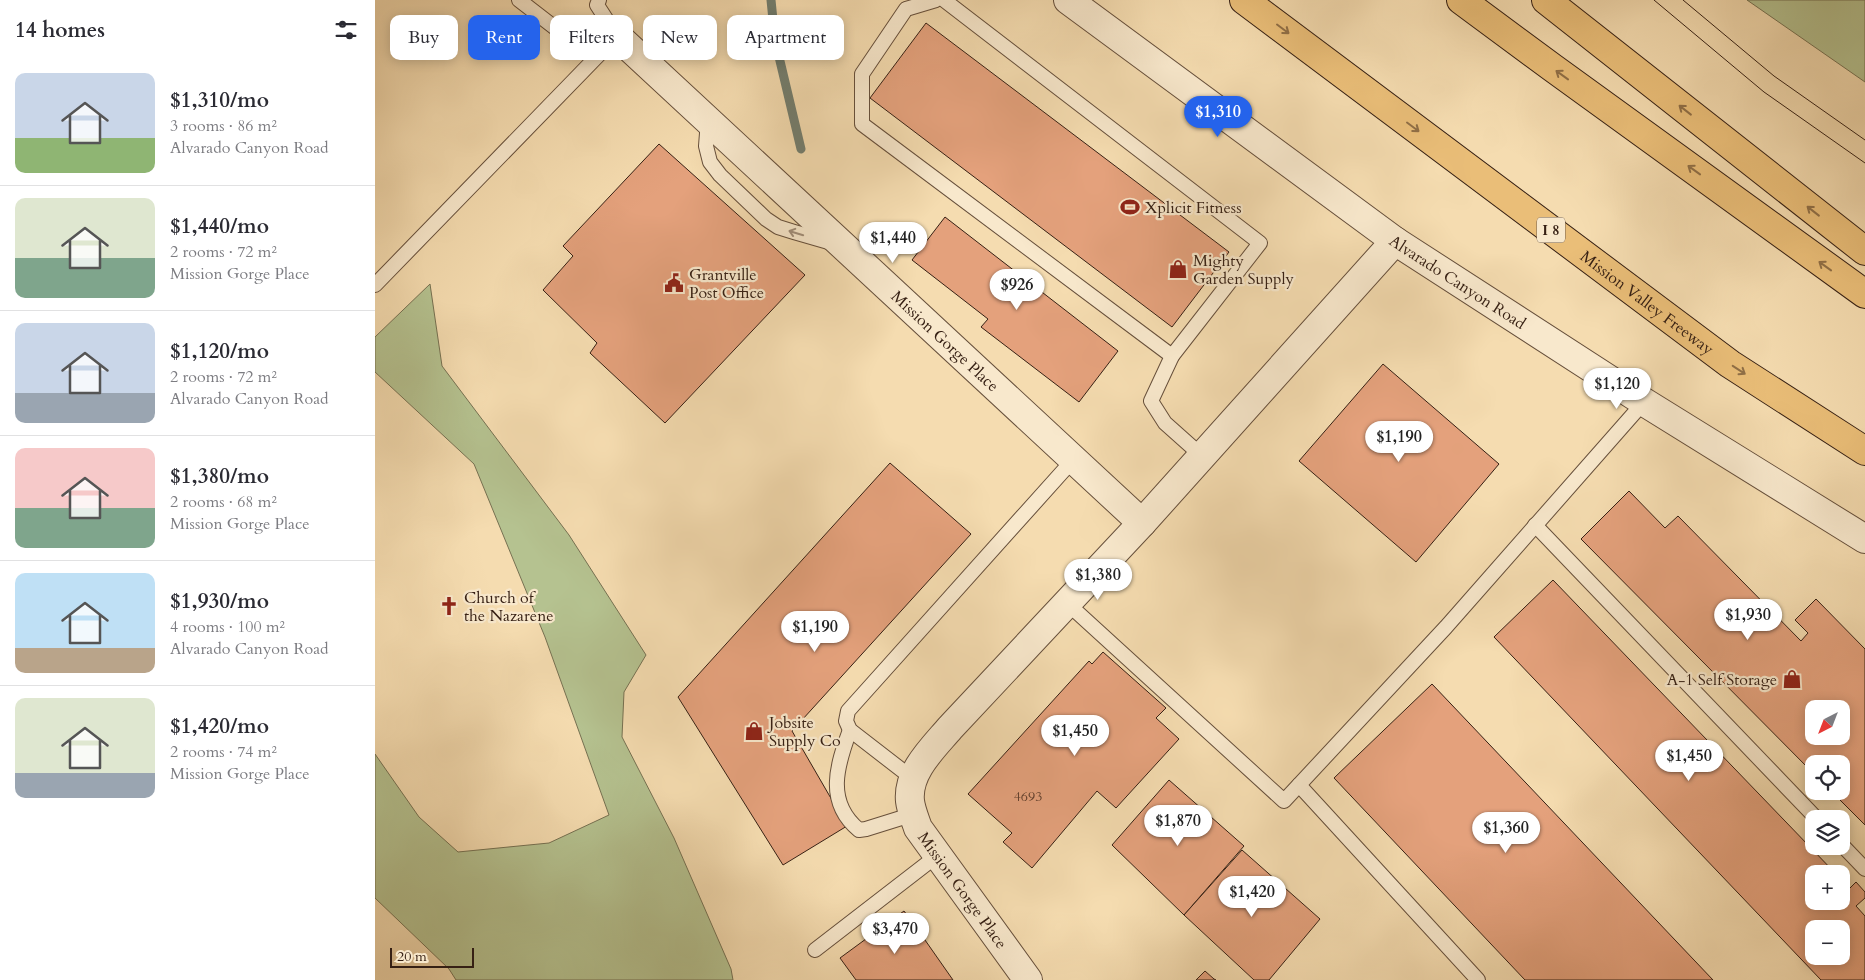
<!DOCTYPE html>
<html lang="en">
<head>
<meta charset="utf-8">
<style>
  body { margin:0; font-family:Cardo,serif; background:#f7f7f7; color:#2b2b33; height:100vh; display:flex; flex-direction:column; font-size:19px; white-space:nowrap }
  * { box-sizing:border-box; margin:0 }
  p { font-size:16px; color:#7c7c81 }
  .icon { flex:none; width:28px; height:28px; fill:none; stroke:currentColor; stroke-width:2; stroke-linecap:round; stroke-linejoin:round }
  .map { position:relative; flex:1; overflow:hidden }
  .drawer { display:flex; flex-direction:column; background:#fff; width:375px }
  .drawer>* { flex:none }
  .guide { position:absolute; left:15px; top:15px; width:475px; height:45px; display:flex; gap:10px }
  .needle { width:32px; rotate:222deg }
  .fabs { position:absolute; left:1430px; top:700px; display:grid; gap:10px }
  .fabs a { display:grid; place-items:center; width:45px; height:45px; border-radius:10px; background:#fff; box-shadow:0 2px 12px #0003; font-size:25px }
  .scale { position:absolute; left:15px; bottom:12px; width:84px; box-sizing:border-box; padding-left:5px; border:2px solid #362014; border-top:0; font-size:14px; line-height:18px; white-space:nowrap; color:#362014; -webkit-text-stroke:4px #f8e8cc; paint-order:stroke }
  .price { position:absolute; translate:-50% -42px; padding:0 11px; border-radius:18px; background:#fff; color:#222; font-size:16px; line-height:32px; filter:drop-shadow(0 1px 2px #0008) }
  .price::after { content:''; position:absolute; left:50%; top:30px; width:15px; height:11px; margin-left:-8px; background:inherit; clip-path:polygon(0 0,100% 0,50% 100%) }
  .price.current { background:#2563eb; color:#fff }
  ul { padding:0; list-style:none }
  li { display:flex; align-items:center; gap:15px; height:125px; padding:0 15px }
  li+li { border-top:1px solid #e1e1e2 }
  li span { display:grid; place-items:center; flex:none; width:140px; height:100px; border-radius:10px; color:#555 }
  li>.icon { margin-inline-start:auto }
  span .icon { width:60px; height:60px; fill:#fffc; stroke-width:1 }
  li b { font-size:21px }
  h2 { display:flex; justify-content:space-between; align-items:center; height:60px; padding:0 15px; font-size:21px }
  .tag { padding:0 18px; border-radius:10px; background:#fff; box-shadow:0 2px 12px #0003; font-size:18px; line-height:45px }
  .tag.current { background:#2563eb; color:#fff }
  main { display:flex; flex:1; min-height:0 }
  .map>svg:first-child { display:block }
  .green { fill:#b5c290; stroke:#767152 }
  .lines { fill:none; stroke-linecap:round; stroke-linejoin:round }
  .stream { stroke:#737e6f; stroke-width:9 }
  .building { fill:#e4a17c; stroke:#362014; fill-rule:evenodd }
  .service-casing { stroke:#664f3b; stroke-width:16 }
  .minor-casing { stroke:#664f3b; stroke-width:30 }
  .tertiary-casing { stroke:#664f3b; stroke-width:30 }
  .motorway-casing { stroke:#362014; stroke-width:30 }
  .service { stroke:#f8e8cc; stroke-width:14 }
  .minor { stroke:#f8e8cc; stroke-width:28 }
  .tertiary { stroke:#f8e8cc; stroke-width:28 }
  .motorway { stroke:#eabe78; stroke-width:28 }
  .tram { stroke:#362014; stroke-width:1 }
  .oneway { stroke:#906f46 }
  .oneway2 { stroke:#a18e79 }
  .labels { text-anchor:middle; stroke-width:4.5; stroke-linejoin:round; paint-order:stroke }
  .number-label { font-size:14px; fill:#62402e }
  .shield { fill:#f8e8cc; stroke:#705c4b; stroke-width:1 }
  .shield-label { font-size:15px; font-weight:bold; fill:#362014 }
  .poi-label { font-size:16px; fill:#362014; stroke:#f8e8cc; text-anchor:start }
  .street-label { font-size:16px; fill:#362014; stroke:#f8e8cc }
</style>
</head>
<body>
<main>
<section class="drawer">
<h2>14 homes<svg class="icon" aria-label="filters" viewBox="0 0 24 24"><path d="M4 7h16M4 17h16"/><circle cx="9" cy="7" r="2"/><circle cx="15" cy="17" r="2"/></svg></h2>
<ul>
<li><span style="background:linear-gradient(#c9d6e8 65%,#8fb573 0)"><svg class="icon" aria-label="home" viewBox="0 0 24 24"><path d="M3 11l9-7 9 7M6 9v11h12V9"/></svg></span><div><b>$1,310/mo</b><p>3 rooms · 86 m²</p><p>Alvarado Canyon Road</p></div></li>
<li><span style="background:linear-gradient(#dfe7d0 60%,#7fa58c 0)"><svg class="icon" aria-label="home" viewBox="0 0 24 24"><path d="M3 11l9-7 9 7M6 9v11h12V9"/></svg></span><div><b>$1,440/mo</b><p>2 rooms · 72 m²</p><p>Mission Gorge Place</p></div></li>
<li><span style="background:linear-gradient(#c9d6e8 70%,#9aa5b1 0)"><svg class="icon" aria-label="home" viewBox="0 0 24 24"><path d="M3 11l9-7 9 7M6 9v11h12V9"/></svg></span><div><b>$1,120/mo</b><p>2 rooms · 72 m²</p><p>Alvarado Canyon Road</p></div></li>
<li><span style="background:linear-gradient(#f6c9c9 60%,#7fa58c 0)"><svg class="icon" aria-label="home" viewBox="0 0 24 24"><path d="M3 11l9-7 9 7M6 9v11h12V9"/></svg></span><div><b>$1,380/mo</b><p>2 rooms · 68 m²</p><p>Mission Gorge Place</p></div></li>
<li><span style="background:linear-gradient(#bfe0f5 75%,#b9a48a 0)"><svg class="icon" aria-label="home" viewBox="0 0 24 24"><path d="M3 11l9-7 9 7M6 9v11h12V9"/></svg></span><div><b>$1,930/mo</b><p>4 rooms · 100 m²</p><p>Alvarado Canyon Road</p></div></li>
<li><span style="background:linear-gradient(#dfe7d0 75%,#9aa5b1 0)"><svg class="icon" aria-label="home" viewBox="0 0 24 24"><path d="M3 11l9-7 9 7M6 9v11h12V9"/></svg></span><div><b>$1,420/mo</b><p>2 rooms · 74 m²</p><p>Mission Gorge Place</p></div></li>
</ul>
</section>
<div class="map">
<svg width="1490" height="980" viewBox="0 0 1490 980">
  <rect width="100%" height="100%" fill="#f5dcb0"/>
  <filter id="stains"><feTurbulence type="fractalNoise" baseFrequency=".004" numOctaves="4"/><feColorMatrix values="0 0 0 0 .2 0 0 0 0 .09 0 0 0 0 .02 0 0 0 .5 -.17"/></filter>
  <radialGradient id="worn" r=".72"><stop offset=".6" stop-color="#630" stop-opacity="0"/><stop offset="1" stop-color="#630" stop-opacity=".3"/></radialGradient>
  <!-- green -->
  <g class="green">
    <path d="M 1372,0 L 1490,0 L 1490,82 Z"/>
    <path d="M 55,284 L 67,366 L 194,535 L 271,655 L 249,692 L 247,737 L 299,838 L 356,969 L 358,980 L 81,980 L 74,969 L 0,898 L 0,754 L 44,817 L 83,852 L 174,843 L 234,815 L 170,637 L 99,464 L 0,372 L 0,337 Z"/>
  </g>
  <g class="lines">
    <!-- stream -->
    <path class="stream" d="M 396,0 L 400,40 L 426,149"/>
  </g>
  <!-- building -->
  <g class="building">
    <path d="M 551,23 L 854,252 L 797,327 L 495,98 Z"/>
    <path d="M 284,144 L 430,275 L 290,423 L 215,353 L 222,343 L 168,290 L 198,256 L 188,246 Z"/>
    <path d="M 570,217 L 743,351 L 704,402 L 606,327 L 613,319 L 537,260 Z"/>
    <path d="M 1008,364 L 1124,464 L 1041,562 L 924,461 Z"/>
    <path d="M 515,463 L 596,534 L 417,731 L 472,826 L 408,865 L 303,697 Z"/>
    <path d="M 1254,491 L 1290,528 L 1303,516 L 1426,641 L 1433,633 L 1420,620 L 1441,599 L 1490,649 L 1490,825 L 1456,791 L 1466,791 L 1466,764 L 1439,764 L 1439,774 L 1206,539 ZM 1439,709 L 1466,709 L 1466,736 L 1439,736 Z"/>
    <path d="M 1178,580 L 1461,874 L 1439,874 L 1439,901 L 1466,901 L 1466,879 L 1475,888 L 1481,882 L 1490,892 L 1490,898 L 1481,906 L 1490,916 L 1490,980 L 1446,980 L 1119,637 ZM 1439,929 L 1466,929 L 1466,956 L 1439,956 Z"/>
    <path d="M 728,652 L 791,708 L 781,718 L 804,739 L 741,808 L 722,791 L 657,868 L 628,842 L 637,833 L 593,794 L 714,661 L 717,664 Z"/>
    <path d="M 1057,684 L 1338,980 L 1150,980 L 959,778 Z"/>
    <path d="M 794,780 L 869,846 L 809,915 L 737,845 Z"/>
    <path d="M 867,850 L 945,919 L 894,980 L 879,980 L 809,915 Z"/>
    <path d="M 529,911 L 543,930 L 578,980 L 481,980 L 465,958 Z"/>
    <path d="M 830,971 L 839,979 L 841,980 L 821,980 Z"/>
  </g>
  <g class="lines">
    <!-- service casing -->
    <g class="service-casing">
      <g id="service">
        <path d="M 144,0 L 188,34 L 242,36 L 222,5 L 224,0"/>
        <path d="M 561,0 L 531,9 L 487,74 L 487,124 L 797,356 L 885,243 L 569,0"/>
        <path d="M 333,120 L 331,146 L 335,162 L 345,175 L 391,219 L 403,227 L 419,232 L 457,243"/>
        <path d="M 0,285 L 242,36"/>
        <path d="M 797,356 L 776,401 L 790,423 L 827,456"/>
        <path d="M 1160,525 L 1442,819"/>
        <path d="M 692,603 L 909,801 L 1071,627 L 1269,402"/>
        <path d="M 475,730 C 462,765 450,802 484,830 L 491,829 L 539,814"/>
        <path d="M 537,778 L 475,730 L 471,721 L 473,711 L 698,460"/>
        <path d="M 924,785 L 1103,980"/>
        <path d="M 1466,844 L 1490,869"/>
        <path d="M 440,950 L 563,855"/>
      </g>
    </g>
    <!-- minor casing -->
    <g class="minor-casing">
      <g id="minor">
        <path id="s1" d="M 242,36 L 767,523"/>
      </g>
    </g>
    <!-- tertiary casing -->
    <g class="tertiary-casing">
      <g id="tertiary">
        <path id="s2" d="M 693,0 L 1020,241 L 1269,402 L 1490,539"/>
        <path d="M 653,980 L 543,828 C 540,819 536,810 535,801 C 532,772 558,748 575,728 L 767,523 L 1020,241"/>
      </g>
    </g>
    <!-- motorway casing -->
    <g class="motorway-casing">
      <g id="motorway">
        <path id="s3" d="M 869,0 L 1355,364 L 1490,451"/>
        <path d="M 1086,0 L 1178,68 L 1490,294"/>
        <path d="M 1171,0 L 1490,251"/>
      </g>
    </g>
    <!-- service -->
    <use href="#service" class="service"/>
    <!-- minor -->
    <use href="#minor" class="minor"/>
    <!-- tertiary -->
    <use href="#tertiary" class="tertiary"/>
    <!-- motorway -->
    <use href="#motorway" class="motorway"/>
    <!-- tram -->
    <g class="tram">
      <path d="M 1279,0 L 1389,92 L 1490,163"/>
      <path d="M 1308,0 L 1399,76 L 1490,140"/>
    </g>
  </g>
  <!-- one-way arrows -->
  <defs><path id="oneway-shaft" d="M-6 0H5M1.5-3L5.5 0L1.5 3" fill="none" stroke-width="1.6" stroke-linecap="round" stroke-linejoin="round" transform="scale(1.25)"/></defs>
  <g class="oneway">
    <use href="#oneway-shaft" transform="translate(908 29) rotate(37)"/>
    <use href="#oneway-shaft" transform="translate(1187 75) rotate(-144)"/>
    <use href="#oneway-shaft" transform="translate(1310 110) rotate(-142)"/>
    <use href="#oneway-shaft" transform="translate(1038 127) rotate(37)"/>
    <use href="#oneway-shaft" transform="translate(1319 170) rotate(-144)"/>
    <use href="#oneway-shaft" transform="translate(1438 211) rotate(-142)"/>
    <use href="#oneway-shaft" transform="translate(1450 266) rotate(-144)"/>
    <use href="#oneway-shaft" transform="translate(1364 370) rotate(33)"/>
  </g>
  <use class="oneway2" href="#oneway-shaft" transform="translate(421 233) rotate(-163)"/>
  <!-- icons -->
  <defs>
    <g id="stadium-bare" transform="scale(1.5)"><path d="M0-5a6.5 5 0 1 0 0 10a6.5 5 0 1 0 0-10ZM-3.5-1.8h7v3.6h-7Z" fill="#8f2418" stroke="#f8e8cc" stroke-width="2.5" paint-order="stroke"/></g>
    <g id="shop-bare" transform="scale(1.5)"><path d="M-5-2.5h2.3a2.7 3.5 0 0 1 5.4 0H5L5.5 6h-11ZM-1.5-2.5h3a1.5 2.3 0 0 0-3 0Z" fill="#8f2418" stroke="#f8e8cc" stroke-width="2.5" paint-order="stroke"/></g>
    <g id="civic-bare" transform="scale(1.5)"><path d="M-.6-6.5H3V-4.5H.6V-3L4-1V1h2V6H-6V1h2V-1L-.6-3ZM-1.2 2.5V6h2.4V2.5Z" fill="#8f2418" stroke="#f8e8cc" stroke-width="2.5" paint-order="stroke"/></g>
    <g id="church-bare" transform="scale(1.5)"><path d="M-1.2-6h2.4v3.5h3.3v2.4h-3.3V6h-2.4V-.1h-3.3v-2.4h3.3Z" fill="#8f2418" stroke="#f8e8cc" stroke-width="2.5" paint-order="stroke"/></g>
  </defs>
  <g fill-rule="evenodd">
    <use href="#stadium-bare" x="755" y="207"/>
    <use href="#shop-bare" x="803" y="269"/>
    <use href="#civic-bare" x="299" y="283"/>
    <use href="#church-bare" x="74" y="606"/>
    <use href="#shop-bare" x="1417" y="679"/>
    <use href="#shop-bare" x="379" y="731"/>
  </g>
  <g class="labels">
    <!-- number labels -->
    <g class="number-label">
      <text x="653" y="801">4693</text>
    </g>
    <!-- shield labels -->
    <rect class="shield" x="1162" y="217.5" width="28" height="25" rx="4"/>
    <g class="shield-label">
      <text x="1176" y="235">I 8</text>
    </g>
    <!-- poi labels -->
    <g class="poi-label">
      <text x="770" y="213">Xplicit Fitness</text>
      <text x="818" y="266">Mighty<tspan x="818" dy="18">Garden Supply</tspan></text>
      <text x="314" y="280">Grantville<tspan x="314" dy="18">Post Office</tspan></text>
      <text x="89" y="603">Church of<tspan x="89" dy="18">the Nazarene</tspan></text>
      <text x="1402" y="685" text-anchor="end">A-1 Self Storage</text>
      <text x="394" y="728">Jobsite<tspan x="394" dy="18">Supply Co</tspan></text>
    </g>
    <!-- street labels -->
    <g class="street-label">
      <text dy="6" stroke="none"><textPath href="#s2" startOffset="481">Alvarado Canyon Road</textPath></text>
      <text dy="6" stroke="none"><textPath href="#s3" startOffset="504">Mission Valley Freeway</textPath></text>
      <text dy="6" stroke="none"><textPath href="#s1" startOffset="448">Mission Gorge Place</textPath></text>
      <text transform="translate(588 890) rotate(54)" y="6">Mission Gorge Place</text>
    </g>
  </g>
  <rect width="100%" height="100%" filter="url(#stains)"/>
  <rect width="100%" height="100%" fill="url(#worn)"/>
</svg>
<div class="fabs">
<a><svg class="needle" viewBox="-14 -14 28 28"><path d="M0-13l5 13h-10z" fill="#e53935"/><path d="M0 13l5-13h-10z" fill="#7c7c81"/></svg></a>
<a><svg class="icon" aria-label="locate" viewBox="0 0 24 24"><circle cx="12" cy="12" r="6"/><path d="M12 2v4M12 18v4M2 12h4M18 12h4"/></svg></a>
<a><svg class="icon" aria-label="layers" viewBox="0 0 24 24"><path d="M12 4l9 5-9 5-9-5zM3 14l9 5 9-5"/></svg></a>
<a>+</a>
<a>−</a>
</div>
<div class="scale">20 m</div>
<b class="price current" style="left:843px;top:138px">$1,310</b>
<b class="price" style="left:518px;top:264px">$1,440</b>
<b class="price" style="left:642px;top:311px">$926</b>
<b class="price" style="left:1242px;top:410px">$1,120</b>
<b class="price" style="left:1024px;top:463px">$1,190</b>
<b class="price" style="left:723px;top:601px">$1,380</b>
<b class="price" style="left:1373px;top:641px">$1,930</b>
<b class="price" style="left:440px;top:653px">$1,190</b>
<b class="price" style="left:700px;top:757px">$1,450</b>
<b class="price" style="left:1314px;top:782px">$1,450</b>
<b class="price" style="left:803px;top:847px">$1,870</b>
<b class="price" style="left:1131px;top:854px">$1,360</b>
<b class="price" style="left:877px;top:918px">$1,420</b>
<b class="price" style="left:520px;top:955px">$3,470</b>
<div class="guide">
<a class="tag">Buy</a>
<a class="tag current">Rent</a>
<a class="tag">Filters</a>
<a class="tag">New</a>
<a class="tag">Apartment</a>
</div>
</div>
</main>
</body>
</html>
